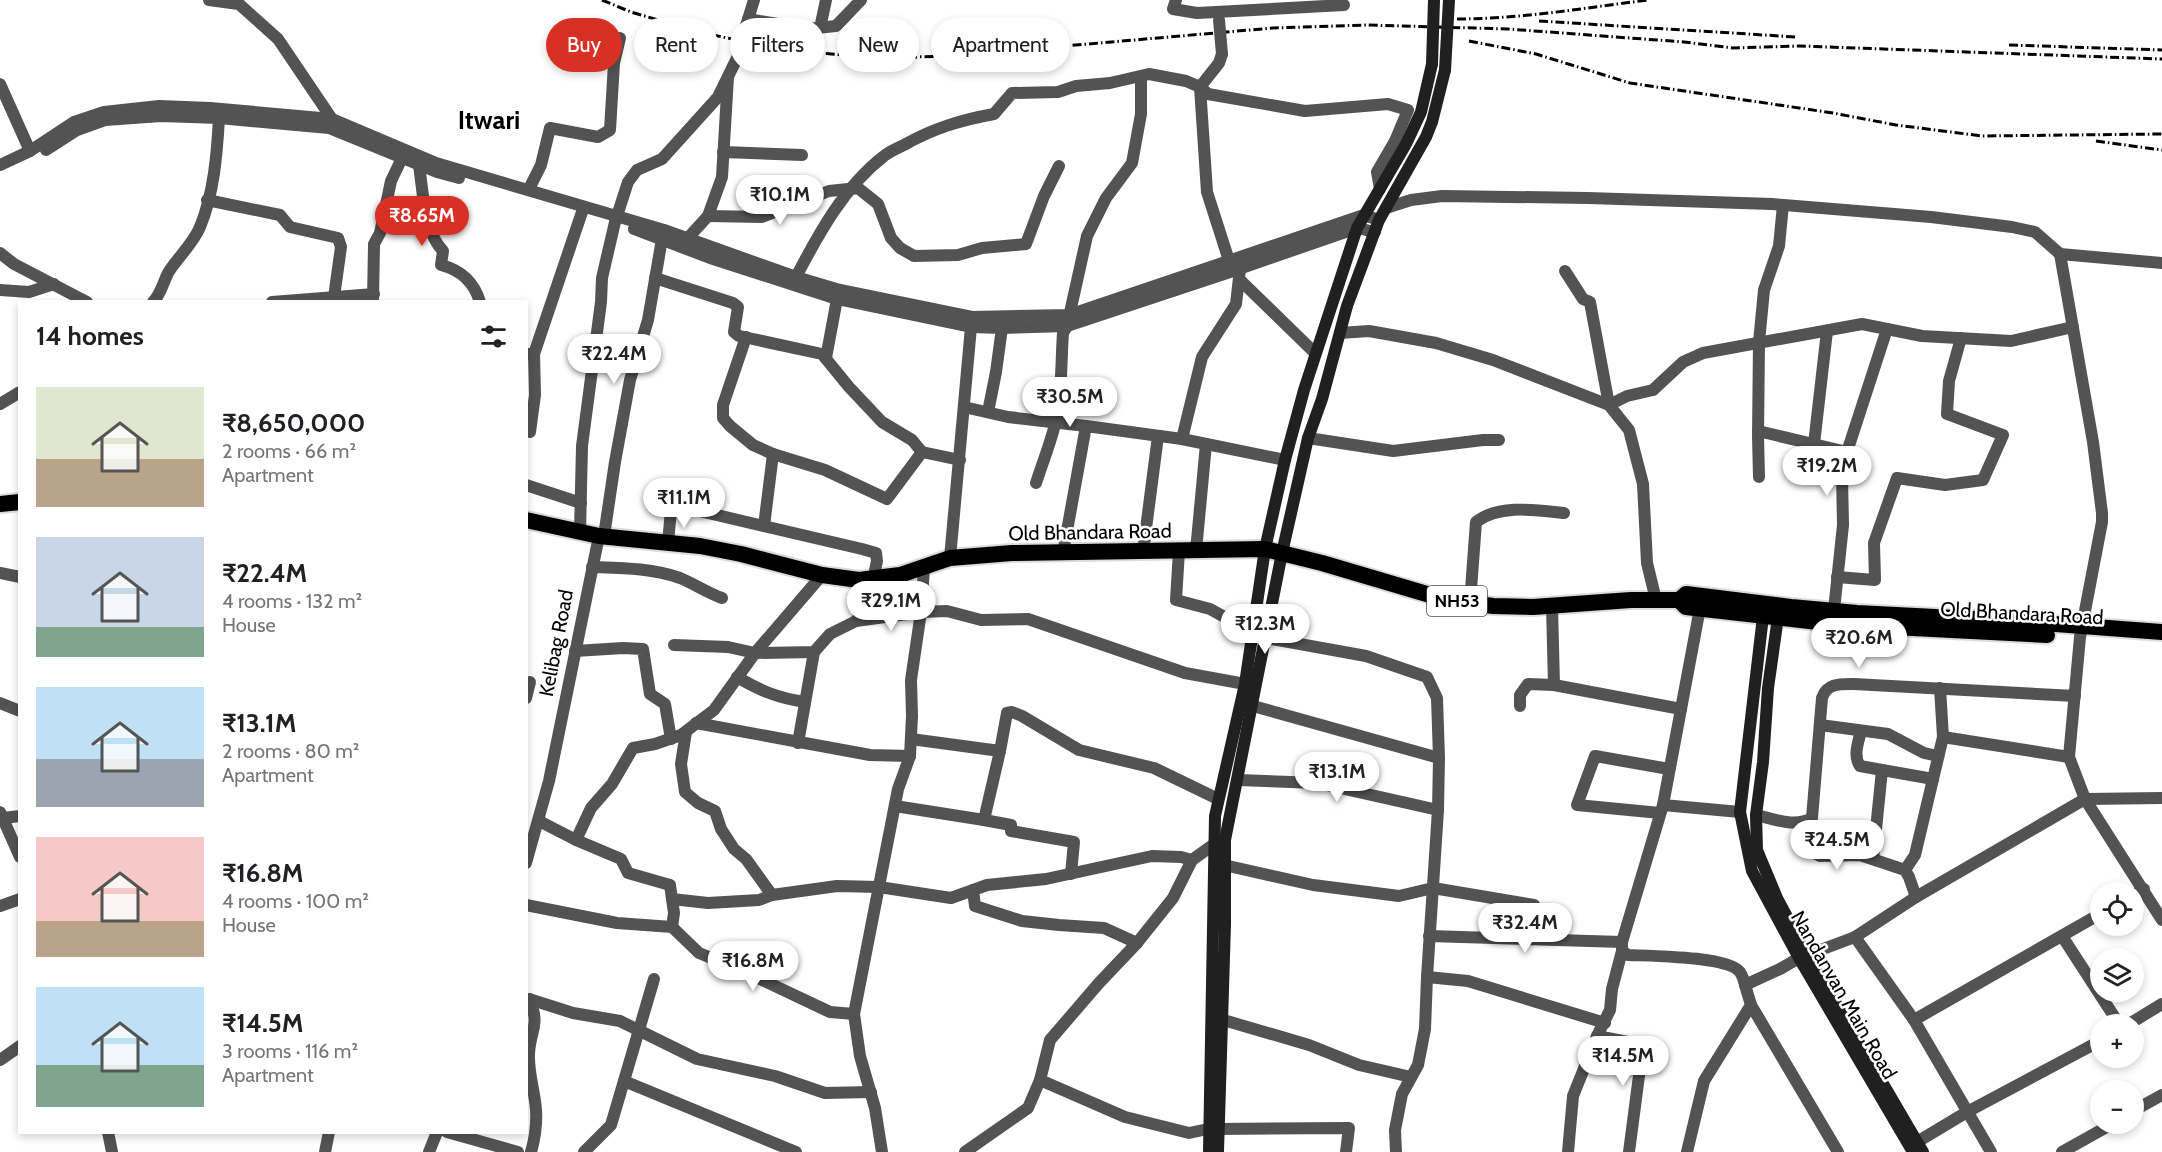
<!DOCTYPE html>
<html lang="en">
<head>
<meta charset="utf-8">
<style>
  body { margin:0; font-family:Cabin,sans-serif; background:#f2f2f2; color:#202124; height:100vh; display:flex; flex-direction:column; font-size:22px; white-space:nowrap }
  * { box-sizing:border-box; margin:0 }
  p { font-size:20px; color:#757577 }
  .icon { flex:none; width:33px; height:33px; fill:none; stroke:currentColor; stroke-width:2; stroke-linecap:round; stroke-linejoin:round }
  .map { position:relative; flex:1; overflow:hidden }
  .sheet { position:absolute; left:18px; top:300px; width:510px; height:834px; display:flex; flex-direction:column; background:#fff; border-radius:0px; box-shadow:0 3px 9px #0003 }
  .sheet>* { flex:none }
  .guide { position:absolute; left:546px; top:18px; width:570px; height:54px; display:flex; gap:12px }
  .fabs { position:absolute; left:2090px; top:882px; display:grid; gap:12px }
  .fabs a { display:grid; place-items:center; width:54px; height:54px; border-radius:50%; background:#fff; box-shadow:0 3px 9px #0003; font-size:30px }
  .price { position:absolute; translate:-50% -51px; padding:0 14px; border-radius:21px; background:#fff; color:#222; font-size:20px; line-height:39px; filter:drop-shadow(0 2px 3px #0008) }
  .price::after { content:''; position:absolute; left:50%; top:36px; width:18px; height:14px; margin-left:-9px; background:inherit; clip-path:polygon(0 0,100% 0,50% 100%) }
  .price.selected { background:#d93025; color:#fff }
  ul { padding:0; list-style:none }
  li { display:flex; align-items:center; gap:18px; height:150px; padding:0 18px }
  li span { display:grid; place-items:center; flex:none; width:168px; height:120px; border-radius:0px; color:#555 }
  li>.icon { margin-inline-start:auto }
  span .icon { width:72px; height:72px; fill:#fffc; stroke-width:1 }
  li b { font-size:26px }
  h2 { display:flex; justify-content:space-between; align-items:center; height:72px; padding:0 18px; font-size:26px }
  .tag { padding:0 21px; border-radius:27px; background:#fff; box-shadow:0 3px 9px #0003; font-size:21px; line-height:54px }
  .tag.selected { background:#d93025; color:#fff }
  .map>svg:first-child { display:block }
  .lines { fill:none; stroke-linecap:round; stroke-linejoin:round }
  .trunk-casing { stroke:#dbdbdb; stroke-width:20 }
  .minor { stroke:#535353; stroke-width:12 }
  .tertiary { stroke:#535353; stroke-width:12 }
  .secondary { stroke:#202020; stroke-width:12 }
  .trunk { stroke:#000; stroke-width:16 }
  .rail { stroke:#000; stroke-width:3; stroke-dasharray:9 3 1.5 3; stroke-linecap:butt }
  .minor-bridge { stroke:#535353; stroke-width:12 }
  .tertiary-bridge { stroke:#535353; stroke-width:12 }
  .secondary-bridge { stroke:#202020; stroke-width:12 }
  .labels { text-anchor:middle; stroke-width:5; stroke-linejoin:round; paint-order:stroke }
  .shield { fill:#fff; stroke:#4c4c4c; stroke-width:1.5 }
  .shield-label { font-size:18px; font-weight:bold; fill:#000 }
  .street-label { font-size:20px; fill:#000; stroke:#fff }
  .district-label { font-size:26px; font-weight:bold; fill:#000; stroke:#fff }
</style>
</head>
<body>
<div class="map">
<svg width="2162" height="1152" viewBox="0 0 2162 1152">
  <rect width="100%" height="100%" fill="#fff"/>
  <g class="lines">
    <!-- trunk casing -->
    <g class="trunk-casing">
      <g id="trunk">
        <path d="M 0,504 L 20,502"/>
        <path d="M 526,520 L 599,536 L 700,546 L 741,554 L 822,575 L 859,580 L 900,575 L 950,558 L 1012,553 L 1265,549 L 1322,563 L 1447,600 L 1493,606 L 1533,607 L 1631,600 L 1679,600 L 1686,594 L 1791,607 L 1857,613 L 2014,621 L 2162,632"/>
        <path d="M 1679,600 L 1686,607 L 1835,624 L 2047,635"/>
      </g>
    </g>
    <!-- minor -->
    <g class="minor">
      <path d="M 209,0 L 239,4"/>
      <path d="M 238,0 L 239,4 L 278,39 L 332,119"/>
      <path d="M 1176,0 L 1173,9 L 1197,13 L 1344,5"/>
      <path d="M 748,19 L 807,29 L 836,26 L 861,0"/>
      <path d="M 820,28 L 826,0"/>
      <path d="M 1222,54 L 1219,63 L 1200,87 L 1207,192 L 1232,270"/>
      <path d="M 0,84 L 30,151"/>
      <path d="M 723,152 L 802,155"/>
      <path d="M 419,165 C 423,192 424,231 443,251 L 441,265 C 461,270 474,282 480,302"/>
      <path d="M 529,189 L 541,165 L 550,128 L 598,137 L 610,130 L 614,63 L 620,38"/>
      <path d="M 207,200 L 280,215 L 290,227 L 338,238 L 341,247 L 334,297"/>
      <path d="M 1386,208 L 1411,200 L 1442,196 L 1588,198 L 1772,204 L 1931,217 L 2012,227 L 2035,232 L 2060,254"/>
      <path d="M 708,216 L 762,217 L 829,191 L 858,188 L 878,204 L 891,238 L 900,248 L 914,256 L 958,255 L 982,248 L 1026,244 L 1044,196 L 1059,166"/>
      <path d="M 684,246 L 687,239 L 708,216 L 722,177 L 728,77"/>
      <path d="M 0,253 L 14,264 L 87,302"/>
      <path d="M 1237,261 L 1240,269 L 1236,304 L 1202,357 L 1182,439 L 1285,460"/>
      <path d="M 2162,263 L 2060,254 L 2093,442 L 2102,513 L 2102,522 L 2080,637 L 2069,757 L 2085,799 L 2162,920"/>
      <path d="M 1565,271 L 1583,299 L 1590,302 L 1609,405"/>
      <path d="M 796,277 C 819,233 844,187 884,156 C 890,151 898,148 904,145 C 934,128 961,120 994,114 L 1012,93 L 1058,92 L 1076,86 L 1110,83 L 1149,74 L 1186,81 L 1200,87 L 1208,94 L 1305,111 L 1388,104 L 1408,110 L 1395,141 L 1377,172 L 1380,189"/>
      <path d="M 655,278 L 733,303 L 738,307 L 734,332 L 739,336 L 822,354 L 849,387 L 882,422 L 912,440 L 922,452 L 960,460"/>
      <path d="M 1239,279 L 1315,353"/>
      <path d="M 0,290 L 29,292 L 54,284"/>
      <path d="M 153,302 C 161,294 163,283 168,273 C 177,258 193,244 200,227 C 214,193 217,154 219,118"/>
      <path d="M 272,302 L 374,294"/>
      <path d="M 373,302 L 374,244 L 380,233 L 391,181 L 402,158"/>
      <path d="M 1340,333 L 1369,331 L 1436,343 L 1493,360 L 1609,405"/>
      <path d="M 746,337 L 723,405 L 723,418 L 730,426 L 753,445 L 773,454 L 825,470 L 887,499 L 922,452"/>
      <path d="M 526,354 L 534,354 L 582,212"/>
      <path d="M 826,358 L 837,299"/>
      <path d="M 0,404 L 20,392"/>
      <path d="M 964,407 L 1008,417 L 1086,426"/>
      <path d="M 988,412 L 996,372 L 1002,328"/>
      <path d="M 1758,431 L 1847,452 L 1842,476 L 1843,525 L 1834,610"/>
      <path d="M 530,432 L 535,395 L 534,354"/>
      <path d="M 1308,438 L 1393,451 L 1483,440 L 1499,440"/>
      <path d="M 1814,444 L 1827,331"/>
      <path d="M 1847,452 L 1887,329"/>
      <path d="M 1759,477 L 1758,436 L 1759,342 L 1764,290 L 1779,246 L 1783,205"/>
      <path d="M 1036,483 C 1043,461 1052,440 1057,416 C 1062,389 1061,361 1063,333 L 1067,326 L 1087,236 L 1106,198 L 1132,163 L 1141,114 L 1141,76"/>
      <path d="M 526,485 L 581,503"/>
      <path d="M 764,526 L 773,454"/>
      <path d="M 580,532 L 582,446 L 601,302 L 602,278 L 615,222"/>
      <path d="M 604,536 L 615,462 L 630,380 L 648,320 L 662,239"/>
      <path d="M 668,543 L 671,510 L 674,505 L 862,549 L 876,553 L 877,561 L 867,608 L 856,621 L 830,634 L 814,652 L 755,653 L 728,647 L 674,645"/>
      <path d="M 1179,551 L 1176,600 L 1210,609 L 1230,620 L 1254,627"/>
      <path d="M 1196,551 L 1206,444"/>
      <path d="M 1143,552 L 1158,436"/>
      <path d="M 1063,553 L 1086,426 L 1182,439"/>
      <path d="M 950,558 L 971,327"/>
      <path d="M 592,567 C 620,568 652,568 680,578 C 693,583 707,593 722,598"/>
      <path d="M 0,573 L 20,577"/>
      <path d="M 1837,577 L 1875,580 L 1874,543 L 1897,478 L 1945,485 L 1983,480 L 2003,435 L 1947,414 L 1949,381 L 1961,338"/>
      <path d="M 1656,600 L 1647,563 L 1643,484 L 1629,430 L 1609,405 L 1627,396 L 1653,390 L 1683,362 L 1703,353 L 1862,324 L 1922,336 L 2011,341 L 2073,327"/>
      <path d="M 1470,603 L 1476,522 C 1499,504 1536,510 1564,513"/>
      <path d="M 1700,608 L 1663,805 L 1740,812"/>
      <path d="M 856,621 L 921,612 L 947,611 L 981,620 L 1028,619 L 1185,673 L 1245,684"/>
      <path d="M 1267,638 L 1366,656 L 1427,677 L 1437,698 L 1439,758 L 1438,810 L 1427,977 L 1425,1029 L 1418,1065 L 1402,1094 L 1395,1130 L 1396,1152"/>
      <path d="M 575,651 L 623,648 L 643,649 L 650,694 L 665,704 L 671,739"/>
      <path d="M 737,677 C 761,691 778,698 805,702"/>
      <path d="M 1554,685 L 1681,709"/>
      <path d="M 526,698 L 530,682"/>
      <path d="M 0,703 L 20,711"/>
      <path d="M 1253,706 L 1439,758"/>
      <path d="M 1520,706 L 1520,695 L 1528,684 L 1554,685 L 1552,606"/>
      <path d="M 696,723 L 870,755 L 910,756"/>
      <path d="M 1820,725 L 1888,734 L 1924,753 L 1938,756"/>
      <path d="M 1861,731 C 1858,743 1853,756 1860,766 L 1933,779"/>
      <path d="M 686,732 L 681,764 L 685,792 L 698,803 L 715,811 L 721,829 L 734,849 L 746,859 L 772,895"/>
      <path d="M 1943,737 L 2069,757"/>
      <path d="M 911,739 L 1000,751 L 984,820 L 1011,825 L 1011,831 L 1074,842 L 1071,874"/>
      <path d="M 798,743 L 814,652"/>
      <path d="M 1000,751 L 1007,713 L 1012,712 L 1022,716 L 1079,750 L 1154,768 L 1218,799"/>
      <path d="M 1238,780 L 1318,783 L 1438,810"/>
      <path d="M 1663,805 L 1622,942 L 1622,951 L 1628,955 C 1650,956 1727,956 1740,972 C 1742,975 1744,981 1745,985 L 1780,969 L 1799,958 L 1855,937 L 1916,897 L 2085,799 L 2162,798"/>
      <path d="M 895,806 L 984,820"/>
      <path d="M 1660,813 L 1577,805 L 1595,756 L 1669,769"/>
      <path d="M 1756,815 C 1774,819 1795,828 1812,818 L 1822,698 C 1827,683 1840,684 1854,684 L 2075,696"/>
      <path d="M 3,818 L 20,816"/>
      <path d="M 539,818 L 541,822 L 576,840 L 591,808 L 612,784 L 633,748 L 655,744 L 681,735 L 714,710 L 755,653 L 822,575"/>
      <path d="M 1804,823 L 1805,842 L 1809,850 L 1820,856 L 1860,855 L 1905,870 L 1909,877 L 1916,897"/>
      <path d="M 576,840 L 621,859 L 628,873 L 670,885 L 674,913 L 672,927"/>
      <path d="M 1873,859 L 1882,770"/>
      <path d="M 1224,865 L 1313,885 L 1399,896 L 1433,888 L 1534,905 L 1558,940"/>
      <path d="M 1905,870 L 1915,855 L 1943,737 L 1940,688"/>
      <path d="M 973,890 L 975,906 L 1022,921 L 1059,925 L 1104,928 L 1137,943"/>
      <path d="M 2133,895 L 2144,889"/>
      <path d="M 672,899 L 708,903 L 759,900 L 772,895 L 837,886 L 879,887 L 951,898 L 987,885 L 1046,879 L 1152,856 L 1181,857 L 1192,860"/>
      <path d="M 526,905 L 617,923 L 672,927 L 699,953 L 741,970 L 830,1012 L 854,1014"/>
      <path d="M 1429,936 L 1622,942"/>
      <path d="M 2062,936 L 2119,1024"/>
      <path d="M 1855,937 L 1914,1020 L 1991,1152"/>
      <path d="M 1427,977 L 1468,981 L 1605,1023"/>
      <path d="M 526,999 L 529,999 C 541,1025 530,1030 529,1054 C 528,1073 535,1092 536,1110 C 537,1125 535,1138 531,1152"/>
      <path d="M 529,999 L 573,1013 L 620,1021 L 697,1059 L 775,1076 L 825,1093 L 871,1092"/>
      <path d="M 1751,1005 L 1838,1152"/>
      <path d="M 1220,1019 L 1309,1045 L 1359,1065 L 1411,1077"/>
      <path d="M 1914,1020 L 2100,914"/>
      <path d="M 2129,1024 L 2162,1004"/>
      <path d="M 1597,1036 L 1643,1045 L 1629,1152"/>
      <path d="M 0,1060 L 20,1046"/>
      <path d="M 1040,1080 L 1125,1117 L 1189,1133 L 1208,1129"/>
      <path d="M 624,1081 L 796,1152"/>
      <path d="M 2133,1111 L 2162,1095"/>
      <path d="M 1217,1129 L 1349,1128 L 1346,1152"/>
      <path d="M 447,1132 L 518,1152"/>
      <path d="M 1917,1142 L 1967,1112 L 2100,1041"/>
      <path d="M 325,1152 L 329,1132"/>
      <path d="M 584,1152 L 611,1125 L 654,979"/>
      <path d="M 882,1152 L 875,1108 L 860,1056 L 854,1014 L 898,789 L 910,756 L 912,716 L 911,680 L 921,612 L 924,568"/>
      <path d="M 965,1152 L 1028,1108 L 1040,1080 L 1050,1040 L 1099,983 L 1137,943 L 1173,898 L 1192,860 L 1213,845"/>
      <path d="M 1568,1152 L 1573,1096 L 1597,1036 L 1610,1010 L 1612,989 L 1622,951"/>
      <path d="M 1687,1152 L 1704,1081 L 1751,1005 L 1745,985"/>
      <path d="M 2062,1152 L 2112,1124"/>
    </g>
    <!-- tertiary -->
    <g class="tertiary">
      <path d="M 745,29 L 754,0"/>
      <path d="M 46,150 L 77,130 L 105,120 L 161,116 L 219,118 L 329,128 L 437,172 L 459,178"/>
      <path d="M 0,165 L 30,151 L 74,122 L 104,112 L 159,106 L 210,108 L 332,119 L 436,163 L 664,230 L 796,277 L 840,290 L 972,317 L 1069,315 L 1364,215 L 1379,220"/>
      <path d="M 615,222 L 628,182 L 637,170 L 662,159 L 718,97 L 739,54"/>
      <path d="M 634,229 L 710,258 L 837,299 L 971,327 L 1002,328 L 1067,326 L 1233,271 L 1357,228 L 1375,232"/>
      <path d="M 0,812 L 20,857"/>
      <path d="M 526,863 L 549,781 L 599,536"/>
      <path d="M 0,906 L 20,899"/>
      <path d="M 108,1132 L 112,1152"/>
      <path d="M 429,1152 L 437,1132"/>
    </g>
    <!-- secondary -->
    <g class="secondary">
      <path d="M 1764,608 L 1740,812 L 1752,871 L 1799,958 L 1913,1152"/>
      <path d="M 1779,610 L 1768,688 L 1763,762 L 1756,815 L 1757,850 L 1777,898 L 1807,954 L 1923,1152"/>
      <path d="M 1209,1152 L 1215,816 L 1245,684 L 1265,549 L 1285,460 L 1304,390 L 1357,228 L 1406,144 L 1421,112 L 1432,64"/>
      <path d="M 1218,1152 L 1225,924 L 1225,840 L 1282,553 L 1308,438 L 1322,399 L 1347,306 L 1379,220 L 1426,137 L 1432,122 L 1445,70"/>
    </g>
    <!-- trunk -->
    <use href="#trunk" class="trunk"/>
    <!-- rail -->
    <g class="rail">
      <path d="M 602,0 L 631,12 L 703,33 L 786,50 L 878,58 L 949,56 L 1273,28 L 1367,25 L 1508,29 L 1684,42 L 1733,48 L 1800,46 L 2162,59"/>
      <path d="M 1457,19 C 1521,19 1584,8 1648,0"/>
      <path d="M 1539,21 L 1796,37"/>
      <path d="M 1469,41 L 1536,54 L 1630,83 L 1833,113 L 1896,125 L 1982,136 L 2162,134"/>
      <path d="M 2009,45 L 2162,50"/>
      <path d="M 2096,141 L 2162,150"/>
    </g>
    <!-- minor-bridge -->
    <path class="minor-bridge" d="M 1219,20 L 1222,54"/>
    <!-- tertiary-bridge -->
    <path class="tertiary-bridge" d="M 739,54 L 745,29"/>
    <!-- secondary-bridge -->
    <g class="secondary-bridge">
      <path d="M 1432,64 L 1434,0"/>
      <path d="M 1445,70 L 1449,0"/>
    </g>
  </g>
  <g class="labels">
    <!-- shield labels -->
    <rect class="shield" x="1427" y="586" width="60" height="30" rx="4.5"/>
    <g class="shield-label">
      <text x="1457" y="607">NH53</text>
    </g>
    <!-- street labels -->
    <g class="street-label">
      <text transform="translate(1090 532) rotate(-1)" y="7">Old Bhandara Road</text>
      <text transform="translate(2022 613) rotate(3)" y="7">Old Bhandara Road</text>
      <text transform="translate(556 643) rotate(-79)" y="7">Kelibag Road</text>
      <text transform="translate(1844 995) rotate(60)" y="7">Nandanvan Main Road</text>
    </g>
    <!-- district labels -->
    <g class="district-label">
      <text x="489" y="129">Itwari</text>
    </g>
  </g>
</svg>
<div class="fabs">
<a><svg class="icon" aria-label="locate" viewBox="0 0 24 24"><circle cx="12" cy="12" r="6"/><path d="M12 2v4M12 18v4M2 12h4M18 12h4"/></svg></a>
<a><svg class="icon" aria-label="layers" viewBox="0 0 24 24"><path d="M12 4l9 5-9 5-9-5zM3 14l9 5 9-5"/></svg></a>
<a>+</a>
<a>−</a>
</div>
<b class="price" style="left:780px;top:226px">₹10.1M</b>
<b class="price selected" style="left:422px;top:247px">₹8.65M</b>
<b class="price" style="left:614px;top:385px">₹22.4M</b>
<b class="price" style="left:1070px;top:428px">₹30.5M</b>
<b class="price" style="left:1827px;top:497px">₹19.2M</b>
<b class="price" style="left:684px;top:529px">₹11.1M</b>
<b class="price" style="left:891px;top:632px">₹29.1M</b>
<b class="price" style="left:1265px;top:655px">₹12.3M</b>
<b class="price" style="left:1859px;top:669px">₹20.6M</b>
<b class="price" style="left:1337px;top:803px">₹13.1M</b>
<b class="price" style="left:1837px;top:871px">₹24.5M</b>
<b class="price" style="left:1525px;top:954px">₹32.4M</b>
<b class="price" style="left:753px;top:992px">₹16.8M</b>
<b class="price" style="left:1623px;top:1087px">₹14.5M</b>
<div class="guide">
<a class="tag selected">Buy</a>
<a class="tag">Rent</a>
<a class="tag">Filters</a>
<a class="tag">New</a>
<a class="tag">Apartment</a>
</div>
<section class="sheet">
<h2>14 homes<svg class="icon" aria-label="filters" viewBox="0 0 24 24"><path d="M4 7h16M4 17h16"/><circle cx="9" cy="7" r="2"/><circle cx="15" cy="17" r="2"/></svg></h2>
<ul>
<li><span style="background:linear-gradient(#dfe7d0 60%,#b9a48a 0)"><svg class="icon" aria-label="home" viewBox="0 0 24 24"><path d="M3 11l9-7 9 7M6 9v11h12V9"/></svg></span><div><b>₹8,650,000</b><p>2 rooms · 66 m²</p><p>Apartment</p></div></li>
<li><span style="background:linear-gradient(#c9d6e8 75%,#7fa58c 0)"><svg class="icon" aria-label="home" viewBox="0 0 24 24"><path d="M3 11l9-7 9 7M6 9v11h12V9"/></svg></span><div><b>₹22.4M</b><p>4 rooms · 132 m²</p><p>House</p></div></li>
<li><span style="background:linear-gradient(#bfe0f5 60%,#9aa5b1 0)"><svg class="icon" aria-label="home" viewBox="0 0 24 24"><path d="M3 11l9-7 9 7M6 9v11h12V9"/></svg></span><div><b>₹13.1M</b><p>2 rooms · 80 m²</p><p>Apartment</p></div></li>
<li><span style="background:linear-gradient(#f6c9c9 70%,#b9a48a 0)"><svg class="icon" aria-label="home" viewBox="0 0 24 24"><path d="M3 11l9-7 9 7M6 9v11h12V9"/></svg></span><div><b>₹16.8M</b><p>4 rooms · 100 m²</p><p>House</p></div></li>
<li><span style="background:linear-gradient(#bfe0f5 65%,#7fa58c 0)"><svg class="icon" aria-label="home" viewBox="0 0 24 24"><path d="M3 11l9-7 9 7M6 9v11h12V9"/></svg></span><div><b>₹14.5M</b><p>3 rooms · 116 m²</p><p>Apartment</p></div></li>
</ul>
</section>
</div>
</body>
</html>
